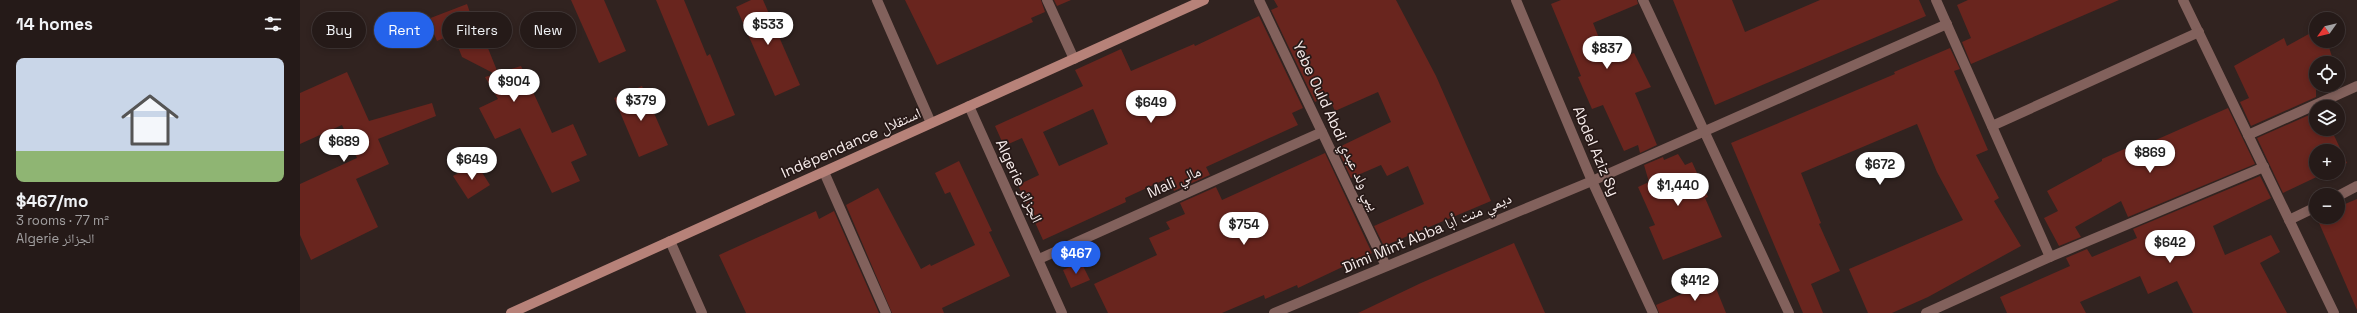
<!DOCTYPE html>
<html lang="en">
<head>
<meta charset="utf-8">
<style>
  body { margin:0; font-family:"Space Grotesk","Noto Naskh Arabic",sans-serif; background:#2d2321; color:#f1f3f6; height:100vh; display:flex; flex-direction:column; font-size:15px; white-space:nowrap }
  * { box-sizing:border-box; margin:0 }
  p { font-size:13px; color:#a3a1a2 }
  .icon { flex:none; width:22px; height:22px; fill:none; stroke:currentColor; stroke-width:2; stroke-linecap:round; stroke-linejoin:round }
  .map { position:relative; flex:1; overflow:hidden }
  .sheet { display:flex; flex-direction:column; background:#251a18; width:300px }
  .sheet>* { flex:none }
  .hud { position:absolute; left:12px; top:12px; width:380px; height:36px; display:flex; gap:8px }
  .needle { width:26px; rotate:236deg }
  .tools { position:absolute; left:2009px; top:12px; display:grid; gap:8px }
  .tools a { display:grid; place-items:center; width:36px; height:36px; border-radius:50%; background:#251a18; box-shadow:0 2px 6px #0003,0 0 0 1px #423837; font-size:20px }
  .price { position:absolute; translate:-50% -34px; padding:0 9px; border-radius:14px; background:#fff; color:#222; font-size:13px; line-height:26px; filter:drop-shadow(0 1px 2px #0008) }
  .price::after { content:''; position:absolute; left:50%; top:24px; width:12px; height:9px; margin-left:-6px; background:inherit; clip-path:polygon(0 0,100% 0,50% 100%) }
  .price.on { background:#2563eb; color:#fff }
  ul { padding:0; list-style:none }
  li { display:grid; align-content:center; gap:8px; height:212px; padding:0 16px }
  li span { display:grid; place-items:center; height:124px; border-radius:8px; color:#555 }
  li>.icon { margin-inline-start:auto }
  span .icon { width:72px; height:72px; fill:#fffc; stroke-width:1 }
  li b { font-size:17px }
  h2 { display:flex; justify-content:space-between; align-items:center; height:48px; padding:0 16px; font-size:17px }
  .chip { padding:0 14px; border-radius:18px; background:#251a18; box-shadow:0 2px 6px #0003,0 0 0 1px #423837; font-size:14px; line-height:36px }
  .chip.on { background:#2563eb; color:#fff }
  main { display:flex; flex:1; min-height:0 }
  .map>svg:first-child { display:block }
  .building { fill:#69251e; fill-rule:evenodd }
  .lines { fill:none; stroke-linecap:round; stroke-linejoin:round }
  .street { stroke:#82615c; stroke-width:10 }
  .secondary { stroke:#b78279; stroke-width:10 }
  .labels { text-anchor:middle; stroke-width:3.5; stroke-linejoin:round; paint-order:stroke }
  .street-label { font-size:15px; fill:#f7eceb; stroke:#271917 }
</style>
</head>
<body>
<main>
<section class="sheet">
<h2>14 homes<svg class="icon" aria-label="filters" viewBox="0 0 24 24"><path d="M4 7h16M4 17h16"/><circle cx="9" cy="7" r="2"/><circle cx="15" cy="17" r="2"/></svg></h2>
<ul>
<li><span style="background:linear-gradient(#c9d6e8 75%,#8fb573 0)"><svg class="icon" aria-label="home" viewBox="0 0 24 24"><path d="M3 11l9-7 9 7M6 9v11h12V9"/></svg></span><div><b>$467/mo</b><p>3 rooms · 77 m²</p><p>Algerie الجزائر</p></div></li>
</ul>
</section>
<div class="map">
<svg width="2057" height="313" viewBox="0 0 2057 313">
  <rect width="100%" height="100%" fill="#312320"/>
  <!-- building -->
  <g class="building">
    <path d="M 271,0 L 304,0 L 326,51 L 299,63 Z"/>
    <path d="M 356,0 L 384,0 L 407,56 L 410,54 L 435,115 L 408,126 Z"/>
    <path d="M 451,0 L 463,0 L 500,85 L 475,96 L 436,7 Z"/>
    <path d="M 605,0 L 741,0 L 745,12 L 731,18 L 733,22 L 637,65 Z"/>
    <path d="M 754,0 L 771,0 L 757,6 Z"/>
    <path d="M 974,0 L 1096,0 L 1136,76 L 1191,201 L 1084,246 L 1074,226 L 1124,204 L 1108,166 L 1087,176 L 1081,165 L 1051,178 L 1037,148 L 1091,122 L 1078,92 L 1035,111 L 1028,95 L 1015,102 L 971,10 L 978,7 Z"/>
    <path d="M 1261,0 L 1337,0 L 1338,4 L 1293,23 L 1309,63 L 1334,53 L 1351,87 L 1335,93 L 1357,145 L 1340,153 L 1338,145 L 1324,151 L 1303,105 L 1292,109 L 1278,77 L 1281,76 L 1251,4 Z"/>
    <path d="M 1373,0 L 1432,0 L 1445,32 L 1520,0 L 1619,0 L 1626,16 L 1415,105 Z"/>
    <path d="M 1668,0 L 1819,0 L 1671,64 L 1662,42 L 1671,38 L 1657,5 Z"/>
    <path d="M 167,4 L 175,27 L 179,26 L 198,73 L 221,66 L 252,133 L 273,124 L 287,155 L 271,162 L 280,181 L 252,193 L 220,128 L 195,139 L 179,108 L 198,99 L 185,77 L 195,74 L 162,57 L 153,34 L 137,41 L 128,19 Z"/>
    <path d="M 959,16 L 1003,108 L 992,113 L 998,125 L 906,167 L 910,175 L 874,191 L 870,182 L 866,184 L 864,180 L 825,198 L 826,202 L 743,240 L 718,185 L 739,175 L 722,138 L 704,146 L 695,126 L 783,86 L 775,70 L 821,49 L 831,71 L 894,44 L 895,46 ZM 793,109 L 808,144 L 759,166 L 743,132 Z"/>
    <path d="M 2016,30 L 2016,41 L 2027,41 L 2034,63 L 2016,63 L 2016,97 L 1951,126 L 1940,102 L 1949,98 L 1934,66 L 1984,38 L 1987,46 Z"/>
    <path d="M 1650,48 L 1660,69 L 1654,71 L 1688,150 L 1676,155 L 1699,198 L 1694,201 L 1721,246 L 1628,297 L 1592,313 L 1568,313 L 1549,269 L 1663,220 L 1637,172 L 1617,124 L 1501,173 L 1521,223 L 1519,224 L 1540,271 L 1511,284 L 1523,313 L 1503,313 L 1431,143 L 1595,74 L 1594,72 Z"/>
    <path d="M 47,72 L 69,121 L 132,103 L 136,116 L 78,139 L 89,164 L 56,179 L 78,227 L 11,260 L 0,235 L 0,184 L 57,158 L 42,125 L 0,144 L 0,93 Z"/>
    <path d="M 342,86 L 368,145 L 339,157 L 314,98 Z"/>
    <path d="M 1928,108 L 1955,164 L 1828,217 L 1821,201 L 1775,227 L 1781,237 L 1759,246 L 1744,218 L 1758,211 L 1747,191 L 1802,161 L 1802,159 L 1838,143 L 1840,147 Z"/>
    <path d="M 2016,112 L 2016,129 L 2031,129 L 2047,163 L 2038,167 L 2038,151 L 2016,151 L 2016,173 L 2025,173 L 1983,193 L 1957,138 Z"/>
    <path d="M 1025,153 L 1072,253 L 998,288 L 997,285 L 965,299 L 964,295 L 922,313 L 808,313 L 794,284 L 857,255 L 849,238 L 870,229 L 866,222 L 885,214 L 880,203 L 916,187 L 922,200 Z"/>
    <path d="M 1378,154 L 1385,165 L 1392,162 L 1408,197 L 1405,198 L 1422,237 L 1363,260 L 1349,227 L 1355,225 L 1338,187 L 1349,182 L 1344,165 L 1363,157 L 1364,160 Z"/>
    <path d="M 659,161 L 692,231 L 689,232 L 710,276 L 642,308 L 644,313 L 592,313 L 546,205 L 578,188 L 621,269 L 630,264 L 631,266 L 675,245 L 650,192 L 645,194 L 635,173 Z"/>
    <path d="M 176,163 L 190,185 L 168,199 L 153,176 Z"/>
    <path d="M 1960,176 L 1971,198 L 1913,226 L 1925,255 L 1971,235 L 1980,252 L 1960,263 L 1987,313 L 1893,313 L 1877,281 L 1848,294 L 1840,276 L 1780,302 L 1786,313 L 1707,313 L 1700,297 L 1770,266 L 1766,258 L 1787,249 L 1792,257 L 1837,238 L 1833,229 Z"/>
    <path d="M 2057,199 L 2057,310 L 2016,216 L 2038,217 L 2038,207 Z"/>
    <path d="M 516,211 L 519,219 L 534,211 L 579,313 L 446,313 L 419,255 Z"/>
    <path d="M 1214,243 L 1245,313 L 1058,313 L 1121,283 Z"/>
    <path d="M 781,262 L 790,280 L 771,288 L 763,270 Z"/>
    <path d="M 1413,281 L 1426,313 L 1359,313 L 1356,305 Z"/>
  </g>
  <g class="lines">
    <!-- street -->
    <g class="street">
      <path d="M 577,0 L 631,123"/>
      <path d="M 747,0 L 774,59"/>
      <path d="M 959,0 L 1086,266"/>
      <path d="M 1216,0 L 1292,181 L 1353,313"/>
      <path d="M 1343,0 L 1489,313"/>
      <path d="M 1636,0 L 1750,257"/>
      <path d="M 1883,0 L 2034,313"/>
      <path d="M 669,106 L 762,313"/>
      <path d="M 1692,126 L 1899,32"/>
      <path d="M 1948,135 L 2057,86"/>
      <path d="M 524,172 L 586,313"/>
      <path d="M 2038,196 L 2057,186"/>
      <path d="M 1989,220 L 2016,207"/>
      <path d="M 370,241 L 402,313"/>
      <path d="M 739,259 L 1022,132"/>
      <path d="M 974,313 L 1292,181 L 1647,24"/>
      <path d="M 1626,313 L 1750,257 L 1964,167"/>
    </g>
    <!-- secondary -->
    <path class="secondary" d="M 211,313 L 904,0"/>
  </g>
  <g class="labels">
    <!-- street labels -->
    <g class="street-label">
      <text transform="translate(1036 126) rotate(65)" y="5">Yebe Ould Abdi يبي ولد عبدي</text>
      <text transform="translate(551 143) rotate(-24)" y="5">Indépendance استقلال</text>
      <text transform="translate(1296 151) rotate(67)" y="5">Abdel Aziz Sy</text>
      <text transform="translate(719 181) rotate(65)" y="5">Algerie الجزائر</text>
      <text transform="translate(874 182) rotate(-24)" y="5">Mali مالي</text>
      <text transform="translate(1127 233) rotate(-23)" y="5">Dimi Mint Abba ديمي منت أبا</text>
    </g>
  </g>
</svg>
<div class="tools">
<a><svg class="needle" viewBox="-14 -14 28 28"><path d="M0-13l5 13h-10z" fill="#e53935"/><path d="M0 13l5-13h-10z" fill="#a3a1a2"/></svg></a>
<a><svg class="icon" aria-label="locate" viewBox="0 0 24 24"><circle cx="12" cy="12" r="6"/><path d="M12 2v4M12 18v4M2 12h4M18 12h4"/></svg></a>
<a><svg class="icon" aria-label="layers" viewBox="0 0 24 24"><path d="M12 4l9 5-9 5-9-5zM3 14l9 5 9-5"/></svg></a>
<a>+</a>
<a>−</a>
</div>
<b class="price" style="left:468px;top:46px">$533</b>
<b class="price" style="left:1307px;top:70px">$837</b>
<b class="price" style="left:214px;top:103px">$904</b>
<b class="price" style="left:341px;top:122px">$379</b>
<b class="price" style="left:851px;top:124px">$649</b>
<b class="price" style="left:44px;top:163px">$689</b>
<b class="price" style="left:1850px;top:174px">$869</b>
<b class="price" style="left:172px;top:181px">$649</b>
<b class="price" style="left:1580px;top:186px">$672</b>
<b class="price" style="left:1378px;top:207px">$1,440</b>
<b class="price" style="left:944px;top:246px">$754</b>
<b class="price" style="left:1870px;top:264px">$642</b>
<b class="price on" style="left:776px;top:275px">$467</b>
<b class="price" style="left:1395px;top:302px">$412</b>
<div class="hud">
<a class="chip">Buy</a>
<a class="chip on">Rent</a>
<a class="chip">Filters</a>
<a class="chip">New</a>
</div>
</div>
</main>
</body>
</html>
